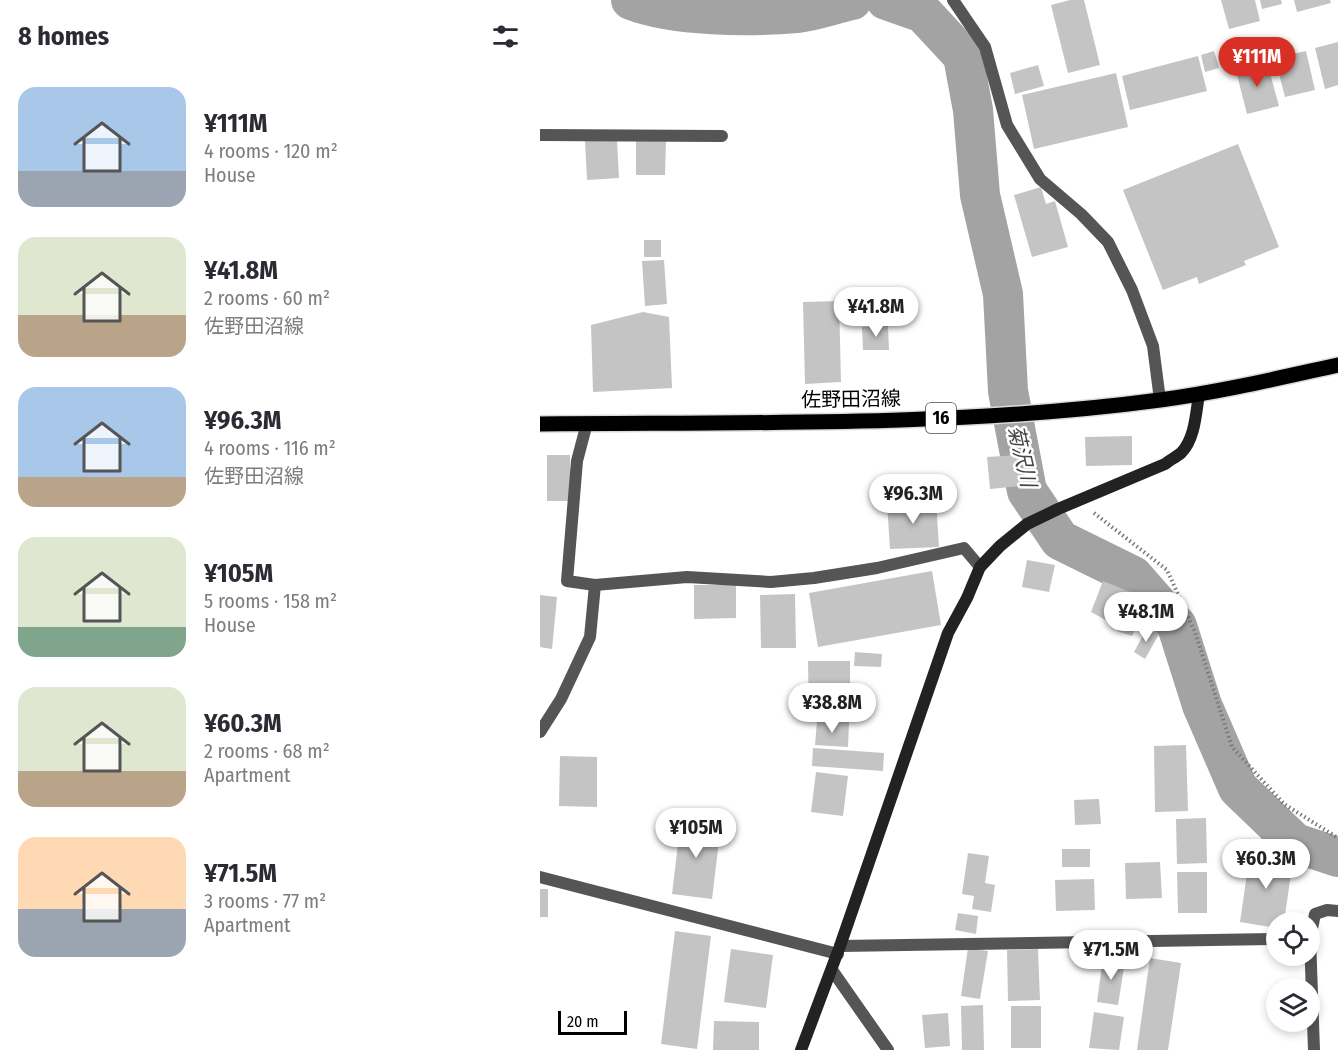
<!DOCTYPE html>
<html lang="en">
<head>
<meta charset="utf-8">
<style>
  body { margin:0; font-family:"Fira Sans Condensed","Noto Sans JP",sans-serif; background:#f2f2f3; color:#2b2b33; height:100vh; display:flex; flex-direction:column; font-size:22px; white-space:nowrap }
  * { box-sizing:border-box; margin:0 }
  p { font-size:20px; color:#7c7c81 }
  .icon { flex:none; width:33px; height:33px; fill:none; stroke:currentColor; stroke-width:2; stroke-linecap:round; stroke-linejoin:round }
  .map { position:relative; flex:1; overflow:hidden }
  .side { display:flex; flex-direction:column; background:#fff; width:540px }
  .side>* { flex:none }
  .buttons { position:absolute; left:726px; top:912px; display:grid; gap:12px }
  .buttons a { display:grid; place-items:center; width:54px; height:54px; border-radius:50%; background:#fff; box-shadow:0 3px 9px #0003; font-size:30px }
  .scale { position:absolute; left:18px; bottom:15px; width:69px; box-sizing:border-box; padding-left:6px; border:3px solid #000; border-top:0; font-size:16px; line-height:21px; white-space:nowrap; color:#000; -webkit-text-stroke:4px #fff; paint-order:stroke }
  .price { position:absolute; translate:-50% -51px; padding:0 14px; border-radius:21px; background:#fff; color:#222; font-size:20px; line-height:39px; filter:drop-shadow(0 2px 3px #0008) }
  .price::after { content:''; position:absolute; left:50%; top:36px; width:18px; height:14px; margin-left:-9px; background:inherit; clip-path:polygon(0 0,100% 0,50% 100%) }
  .price.selected { background:#d93025; color:#fff }
  ul { padding:0; list-style:none }
  li { display:flex; align-items:center; gap:18px; height:150px; padding:0 18px }
  li span { display:grid; place-items:center; flex:none; width:168px; height:120px; border-radius:18px; color:#555 }
  li>.icon { margin-inline-start:auto }
  span .icon { width:72px; height:72px; fill:#fffc; stroke-width:1 }
  li b { font-size:26px }
  h2 { display:flex; justify-content:space-between; align-items:center; height:72px; padding:0 18px; font-size:26px }
  main { display:flex; flex:1; min-height:0 }
  .map>svg:first-child { display:block }
  .lines { fill:none; stroke-linecap:round; stroke-linejoin:round }
  .river { stroke:#a3a3a3; stroke-width:40 }
  .building { fill:#c4c4c4 }
  .primary-casing { stroke:#dbdbdb; stroke-width:18 }
  .path { stroke:#777; stroke-width:4; stroke-dasharray:1.5 3; stroke-linecap:butt }
  .lane { stroke:#555; stroke-width:12 }
  .street { stroke:#555; stroke-width:12 }
  .secondary { stroke:#222; stroke-width:12 }
  .primary { stroke:#000; stroke-width:15 }
  .labels { text-anchor:middle; stroke-width:5; stroke-linejoin:round; paint-order:stroke }
  .shield { fill:#fff; stroke:#4c4c4c; stroke-width:1.5 }
  .shield-label { font-size:18px; font-weight:bold; fill:#000 }
  .street-label { font-size:20px; fill:#000; stroke:#fff }
  .water-label { font-size:21px; font-style:italic; fill:#444; stroke:#fff }
</style>
</head>
<body>
<main>
<section class="side">
<h2>8 homes<svg class="icon" aria-label="filters" viewBox="0 0 24 24"><path d="M4 7h16M4 17h16"/><circle cx="9" cy="7" r="2"/><circle cx="15" cy="17" r="2"/></svg></h2>
<ul>
<li><span style="background:linear-gradient(#a9c7e8 70%,#9aa5b1 0)"><svg class="icon" aria-label="home" viewBox="0 0 24 24"><path d="M3 11l9-7 9 7M6 9v11h12V9"/></svg></span><div><b>¥111M</b><p>4 rooms · 120 m²</p><p>House</p></div></li>
<li><span style="background:linear-gradient(#dfe7d0 65%,#b9a48a 0)"><svg class="icon" aria-label="home" viewBox="0 0 24 24"><path d="M3 11l9-7 9 7M6 9v11h12V9"/></svg></span><div><b>¥41.8M</b><p>2 rooms · 60 m²</p><p>佐野田沼線</p></div></li>
<li><span style="background:linear-gradient(#a9c7e8 75%,#b9a48a 0)"><svg class="icon" aria-label="home" viewBox="0 0 24 24"><path d="M3 11l9-7 9 7M6 9v11h12V9"/></svg></span><div><b>¥96.3M</b><p>4 rooms · 116 m²</p><p>佐野田沼線</p></div></li>
<li><span style="background:linear-gradient(#dfe7d0 75%,#7fa58c 0)"><svg class="icon" aria-label="home" viewBox="0 0 24 24"><path d="M3 11l9-7 9 7M6 9v11h12V9"/></svg></span><div><b>¥105M</b><p>5 rooms · 158 m²</p><p>House</p></div></li>
<li><span style="background:linear-gradient(#dfe7d0 70%,#b9a48a 0)"><svg class="icon" aria-label="home" viewBox="0 0 24 24"><path d="M3 11l9-7 9 7M6 9v11h12V9"/></svg></span><div><b>¥60.3M</b><p>2 rooms · 68 m²</p><p>Apartment</p></div></li>
<li><span style="background:linear-gradient(#ffd9b3 60%,#9aa5b1 0)"><svg class="icon" aria-label="home" viewBox="0 0 24 24"><path d="M3 11l9-7 9 7M6 9v11h12V9"/></svg></span><div><b>¥71.5M</b><p>3 rooms · 77 m²</p><p>Apartment</p></div></li>
</ul>
</section>
<div class="map">
<svg width="798" height="1050" viewBox="0 0 798 1050">
  <rect width="100%" height="100%" fill="#fff"/>
  <g class="lines">
    <!-- river -->
    <g class="river">
      <path d="M 91,0 C 134,17 211,17 257,13 C 275,11 294,4 312,0"/>
      <path d="M 346,0 L 383,13 L 423,56 L 433,110 L 440,195 L 463,294 L 468,391 L 487,491 L 520,540 L 593,576 L 637,626 L 662,705 L 698,788 L 755,843 L 798,857"/>
    </g>
  </g>
  <!-- building -->
  <g class="building">
    <path d="M 530,0 L 544,0 L 560,65 L 528,73 L 511,5 Z"/>
    <path d="M 681,0 L 715,0 L 720,21 L 689,29 Z"/>
    <path d="M 720,0 L 741,0 L 742,4 L 722,9 Z"/>
    <path d="M 754,0 L 790,0 L 791,3 L 757,12 Z"/>
    <path d="M 798,42 L 798,85 L 785,89 L 775,48 Z"/>
    <path d="M 674,51 L 679,68 L 665,72 L 661,55 Z"/>
    <path d="M 766,51 L 775,90 L 745,97 L 735,58 Z"/>
    <path d="M 658,56 L 667,91 L 590,110 L 582,76 Z"/>
    <path d="M 727,62 L 739,106 L 707,114 L 696,71 Z"/>
    <path d="M 498,65 L 504,86 L 475,94 L 470,73 Z"/>
    <path d="M 576,73 L 588,127 L 494,149 L 482,95 Z"/>
    <path d="M 96,139 L 126,140 L 125,175 L 96,175 Z"/>
    <path d="M 77,140 L 79,178 L 47,180 L 45,141 Z"/>
    <path d="M 698,144 L 739,247 L 704,261 L 706,265 L 659,284 L 657,277 L 623,290 L 583,190 Z"/>
    <path d="M 501,187 L 506,204 L 515,201 L 528,247 L 492,257 L 474,195 Z"/>
    <rect x="104" y="240" width="17" height="17"/>
    <path d="M 124,260 L 127,304 L 105,306 L 102,261 Z"/>
    <path d="M 299,301 L 301,382 L 265,384 L 263,302 Z"/>
    <path d="M 103,312 L 129,317 L 132,388 L 53,392 L 51,325 Z"/>
    <path d="M 348,326 L 349,350 L 323,350 L 322,327 Z"/>
    <path d="M 592,436 L 592,465 L 546,466 L 545,437 Z"/>
    <rect x="7" y="455" width="23" height="46"/>
    <path d="M 478,455 L 481,486 L 450,489 L 447,457 Z"/>
    <path d="M 396,500 L 399,547 L 350,549 L 347,503 Z"/>
    <path d="M 487,560 L 515,565 L 509,592 L 482,587 Z"/>
    <path d="M 392,571 L 401,625 L 278,647 L 269,593 Z"/>
    <path d="M 563,581 L 595,594 L 592,603 L 605,608 L 592,636 L 577,631 L 581,619 L 575,619 L 571,623 L 551,612 Z"/>
    <path d="M 154,585 L 196,585 L 196,618 L 154,619 Z"/>
    <path d="M 255,594 L 256,648 L 221,648 L 220,595 Z"/>
    <path d="M 0,595 L 17,597 L 12,649 L 0,647 Z"/>
    <path d="M 607,628 L 619,634 L 605,659 L 594,652 Z"/>
    <path d="M 315,652 L 342,654 L 341,667 L 314,666 Z"/>
    <path d="M 268,661 L 310,661 L 310,716 L 269,717 Z"/>
    <path d="M 277,721 L 309,722 L 308,747 L 275,745 Z"/>
    <path d="M 646,745 L 648,811 L 615,812 L 614,746 Z"/>
    <path d="M 273,748 L 344,753 L 343,771 L 272,766 Z"/>
    <path d="M 20,756 L 57,757 L 57,807 L 19,806 Z"/>
    <path d="M 276,772 L 308,776 L 303,816 L 271,812 Z"/>
    <path d="M 559,799 L 561,824 L 535,825 L 534,800 Z"/>
    <path d="M 666,818 L 667,863 L 637,864 L 636,819 Z"/>
    <path d="M 141,819 L 181,824 L 172,899 L 132,894 Z"/>
    <rect x="522" y="849" width="28" height="18"/>
    <path d="M 428,853 L 449,856 L 445,883 L 455,885 L 451,912 L 432,909 L 434,896 L 422,894 Z"/>
    <path d="M 710,853 L 753,860 L 744,922 L 736,922 L 736,928 L 700,922 Z"/>
    <path d="M 620,862 L 622,898 L 586,899 L 585,863 Z"/>
    <path d="M 637,872 L 667,872 L 667,913 L 638,913 Z"/>
    <path d="M 554,879 L 555,910 L 516,911 L 515,880 Z"/>
    <rect x="0" y="889" width="8" height="28"/>
    <path d="M 418,913 L 438,916 L 436,934 L 415,930 Z"/>
    <path d="M 135,931 L 171,936 L 157,1049 L 121,1044 Z"/>
    <path d="M 428,948 L 448,951 L 440,999 L 421,996 Z"/>
    <path d="M 191,949 L 233,955 L 226,1008 L 184,1002 Z"/>
    <path d="M 498,949 L 500,1000 L 468,1001 L 467,950 Z"/>
    <path d="M 563,958 L 585,961 L 578,1005 L 557,1002 Z"/>
    <path d="M 610,958 L 641,963 L 628,1050 L 597,1050 Z"/>
    <path d="M 443,1005 L 444,1050 L 422,1050 L 421,1006 Z"/>
    <rect x="471" y="1006" width="30" height="42"/>
    <path d="M 554,1012 L 584,1017 L 579,1050 L 549,1048 Z"/>
    <path d="M 408,1013 L 410,1046 L 385,1048 L 382,1015 Z"/>
    <path d="M 174,1021 L 219,1022 L 219,1050 L 173,1050 Z"/>
  </g>
  <g class="lines">
    <!-- primary casing -->
    <g class="primary-casing">
      <path id="primary" d="M 0,424 C 205,422 417,427 620,400 C 680,392 739,378 798,365"/>
    </g>
    <!-- path -->
    <path class="path" d="M 554,513 L 627,570 L 655,632 L 692,747 L 744,804 L 798,838"/>
    <!-- lane -->
    <g class="lane">
      <path d="M 0,732 L 21,699 L 50,637 L 55,585 L 147,577 L 231,582 L 274,578 L 337,568 L 424,548 L 440,567"/>
      <path d="M 292,970 L 348,1050"/>
    </g>
    <!-- street -->
    <g class="street">
      <path d="M 413,0 L 445,47 L 467,125 L 500,179 L 541,214 L 568,242 L 592,290 L 613,346 L 620,400"/>
      <path d="M 0,135 L 182,136"/>
      <path d="M 47,423 L 37,461 L 27,581 L 55,585"/>
      <path d="M 0,877 L 298,954"/>
      <path d="M 300,946 L 736,939"/>
      <path d="M 774,1050 L 770,938 L 775,914 L 787,910 L 798,911"/>
    </g>
    <!-- secondary -->
    <path class="secondary" d="M 261,1050 L 300,946 L 408,633 L 427,598 L 440,567 L 460,546 L 487,524 L 518,509 L 625,464 C 630,460 636,457 641,453 C 655,439 656,413 659,394"/>
    <!-- primary -->
    <use href="#primary" class="primary"/>
  </g>
  <g class="labels">
    <!-- shield labels -->
    <rect class="shield" x="386" y="403" width="30" height="30" rx="4.5"/>
    <g class="shield-label">
      <text x="401" y="424">16</text>
    </g>
    <!-- street labels -->
    <g class="street-label">
      <text transform="translate(311 399) rotate(-1)" y="7">佐野田沼線</text>
    </g>
    <!-- water labels -->
    <g class="water-label">
      <text transform="translate(482 456) rotate(77)" y="7">菊沢川</text>
    </g>
  </g>
</svg>
<div class="buttons">
<a><svg class="icon" aria-label="locate" viewBox="0 0 24 24"><circle cx="12" cy="12" r="6"/><path d="M12 2v4M12 18v4M2 12h4M18 12h4"/></svg></a>
<a><svg class="icon" aria-label="layers" viewBox="0 0 24 24"><path d="M12 4l9 5-9 5-9-5zM3 14l9 5 9-5"/></svg></a>
</div>
<div class="scale">20 m</div>
<b class="price selected" style="left:717px;top:88px">¥111M</b>
<b class="price" style="left:336px;top:338px">¥41.8M</b>
<b class="price" style="left:373px;top:525px">¥96.3M</b>
<b class="price" style="left:606px;top:643px">¥48.1M</b>
<b class="price" style="left:292px;top:734px">¥38.8M</b>
<b class="price" style="left:156px;top:859px">¥105M</b>
<b class="price" style="left:726px;top:890px">¥60.3M</b>
<b class="price" style="left:571px;top:981px">¥71.5M</b>
</div>
</main>
</body>
</html>
